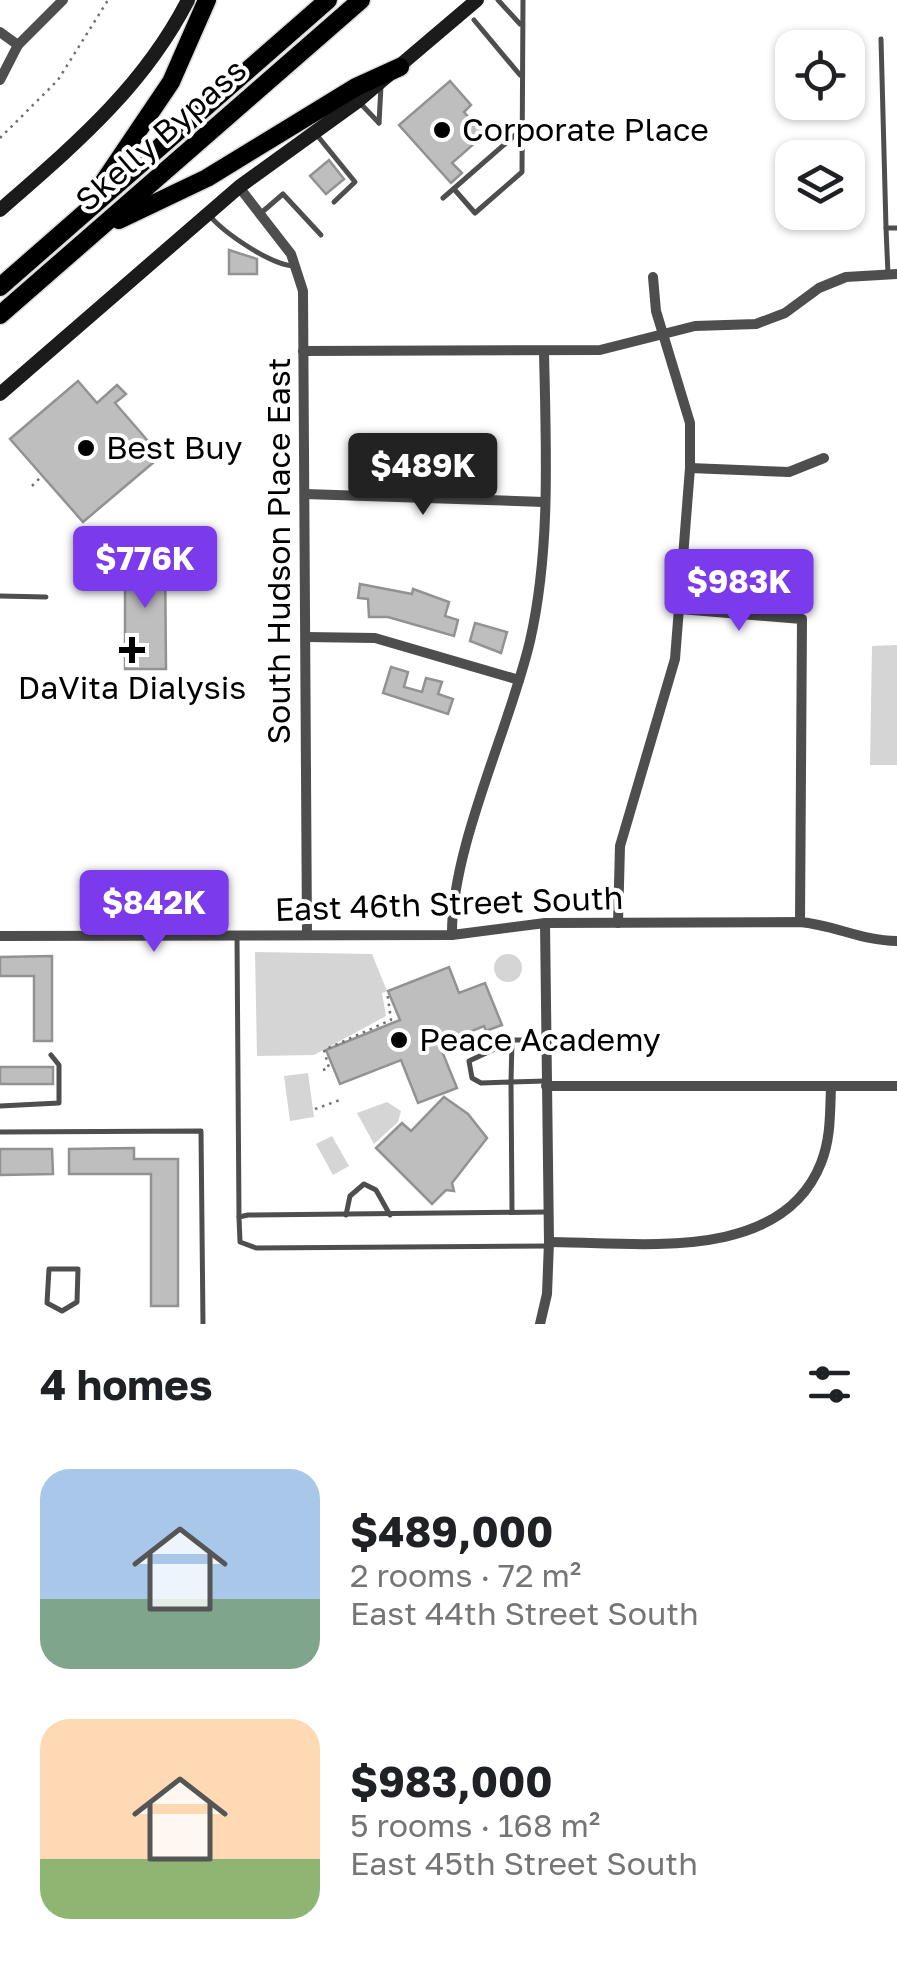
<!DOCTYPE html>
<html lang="en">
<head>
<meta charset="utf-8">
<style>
  body { margin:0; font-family:"Golos Text",sans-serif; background:#f2f2f2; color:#202124; height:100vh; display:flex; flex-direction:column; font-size:38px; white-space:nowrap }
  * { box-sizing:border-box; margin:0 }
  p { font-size:32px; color:#757577 }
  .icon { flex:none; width:55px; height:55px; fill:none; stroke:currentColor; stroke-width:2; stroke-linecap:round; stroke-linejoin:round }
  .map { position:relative; height:1324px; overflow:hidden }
  .panel { display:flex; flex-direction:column; background:#fff; flex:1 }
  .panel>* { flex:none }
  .fabs { position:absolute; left:775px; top:30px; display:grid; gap:20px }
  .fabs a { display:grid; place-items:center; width:90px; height:90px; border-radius:20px; background:#fff; box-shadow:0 2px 8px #0004; font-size:50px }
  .price { position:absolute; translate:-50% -85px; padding:0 22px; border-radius:10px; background:#7c3aed; color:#fff; font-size:32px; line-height:65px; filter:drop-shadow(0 2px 5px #0008) }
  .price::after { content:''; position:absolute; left:50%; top:60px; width:30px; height:22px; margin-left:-15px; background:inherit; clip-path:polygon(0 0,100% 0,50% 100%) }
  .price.current { background:#222; color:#fff }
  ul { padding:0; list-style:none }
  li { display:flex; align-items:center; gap:30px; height:250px; padding:0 40px }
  li span { display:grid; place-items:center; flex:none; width:280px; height:200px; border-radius:30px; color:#555 }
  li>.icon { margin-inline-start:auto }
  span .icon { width:120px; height:120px; fill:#fffc; stroke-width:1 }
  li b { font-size:42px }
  h2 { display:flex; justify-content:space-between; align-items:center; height:120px; padding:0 40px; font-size:42px }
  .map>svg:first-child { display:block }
  .green { fill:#d5d5d5 }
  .building { fill:#bebebe; stroke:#929292; stroke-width:2.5 }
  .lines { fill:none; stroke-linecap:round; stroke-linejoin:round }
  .motorway-casing { stroke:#dbdbdb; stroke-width:21 }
  .path { stroke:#707070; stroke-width:2.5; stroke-dasharray:2.5 5; stroke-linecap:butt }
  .service { stroke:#4e4e4e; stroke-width:5 }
  .minor { stroke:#4e4e4e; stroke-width:10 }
  .secondary { stroke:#1b1b1b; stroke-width:14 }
  .motorway { stroke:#000; stroke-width:18 }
  .poi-dot { fill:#000; stroke:#fff; stroke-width:4 }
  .labels { text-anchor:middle; stroke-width:8; stroke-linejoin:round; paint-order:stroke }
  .poi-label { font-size:32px; fill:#000; stroke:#fff; text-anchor:start }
  .street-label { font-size:32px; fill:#000; stroke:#fff }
</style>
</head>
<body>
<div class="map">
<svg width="897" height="1324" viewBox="0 0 897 1324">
  <rect width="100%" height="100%" fill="#fff"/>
  <!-- green -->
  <g class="green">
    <path d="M 897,645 L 897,765 L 870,765 L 872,646 Z"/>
    <path d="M 255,952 L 372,954 L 387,991 L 382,993 L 386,1016 L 314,1055 L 257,1056 Z"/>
    <circle cx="508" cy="968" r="14"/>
    <path d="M 308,1073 L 314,1117 L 290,1121 L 284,1076 Z"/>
    <path d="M 387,1102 L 401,1111 L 398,1122 L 374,1144 L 357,1113 Z"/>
    <path d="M 332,1136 L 349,1166 L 333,1175 L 316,1144 Z"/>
  </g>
  <!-- building -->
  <g class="building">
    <path d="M 450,81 L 471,105 L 464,112 L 484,135 L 452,163 L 462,173 L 451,183 L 399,125 Z"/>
    <path d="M 329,160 L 344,179 L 326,194 L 310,176 Z"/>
    <path d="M 229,250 L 257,259 L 257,274 L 229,274 Z"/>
    <path d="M 78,381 L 97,403 L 117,385 L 126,394 L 115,403 L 161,456 L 83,522 L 10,439 Z"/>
    <path d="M 125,552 L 165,552 L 166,669 L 125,669 Z"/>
    <path d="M 360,584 L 412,594 L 413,589 L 449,602 L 445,616 L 458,620 L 454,636 L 388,617 L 369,617 L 368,599 L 358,598 Z"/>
    <path d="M 475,623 L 507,632 L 501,653 L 470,641 Z"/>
    <path d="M 391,667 L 408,672 L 404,687 L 422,692 L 426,678 L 442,682 L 438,694 L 453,699 L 448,714 L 383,693 Z"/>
    <path d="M 52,956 L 52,1041 L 34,1041 L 34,976 L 0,976 L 0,957 Z"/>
    <path d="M 449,967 L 459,993 L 485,983 L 502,1025 L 486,1031 L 484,1026 L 439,1044 L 457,1088 L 418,1103 L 401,1060 L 340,1084 L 326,1050 L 400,1020 L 388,991 Z"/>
    <rect x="0" y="1067" width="53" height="17"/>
    <path d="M 444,1097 L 468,1114 L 487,1138 L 452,1183 L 454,1191 L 446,1190 L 432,1204 L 376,1148 L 402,1123 L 411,1131 Z"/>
    <path d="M 134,1148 L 134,1159 L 178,1159 L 178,1306 L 151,1306 L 151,1174 L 69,1174 L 69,1149 Z"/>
    <path d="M 0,1149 L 52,1149 L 53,1174 L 0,1175 Z"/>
  </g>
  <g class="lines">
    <!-- motorway casing -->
    <g class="motorway-casing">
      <g id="motorway">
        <path d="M 92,199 L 171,82 L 207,0"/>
        <path d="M 119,220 L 207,178 L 356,87 L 400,67"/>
        <path d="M 0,287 L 328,0"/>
        <path d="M 0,315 L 361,0"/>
      </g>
    </g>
    <!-- path -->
    <g class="path">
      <path d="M 0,138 L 58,80 L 108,0"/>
      <path d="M 32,486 L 42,476"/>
      <path d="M 323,1070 L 329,1068 L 324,1050 L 391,1020 L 387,991"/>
      <path d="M 315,1109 L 340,1100"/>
    </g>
    <!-- service -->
    <g class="service">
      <path d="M 498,0 L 520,24"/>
      <path d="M 474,20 L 520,75"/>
      <path d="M 881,39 L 886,228"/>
      <path d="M 360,103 L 379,123"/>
      <path d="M 379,123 L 381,86"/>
      <path d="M 316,134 L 355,182 L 334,202"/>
      <path d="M 454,189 L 475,213 L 522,172 L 523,0"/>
      <path d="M 443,198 L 522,129"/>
      <path d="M 261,213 L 283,194 L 321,235"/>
      <path d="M 209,215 C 224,233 272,266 295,266"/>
      <path d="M 888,274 L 886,228 L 897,228"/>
      <path d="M 0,596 L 46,597"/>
      <path d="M 237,936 L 239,1217"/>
      <path d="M 512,1041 L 511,1082 L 546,1081"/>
      <path d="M 0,1106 L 59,1103 L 59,1065 L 51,1055"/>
      <path d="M 0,1132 L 201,1131 L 203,1324"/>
      <path d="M 512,1212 L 511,1082 L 481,1083 L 472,1078 L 469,1061 L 514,1040 L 545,1040"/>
      <path d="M 546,1212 L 248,1215 L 239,1217 L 240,1242 L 256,1248 L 548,1246"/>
      <path d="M 346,1215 L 350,1196 L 364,1184 L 376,1190 L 390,1215"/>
      <path d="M 49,1269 L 78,1269 L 77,1302 L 62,1311 L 47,1303 Z"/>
    </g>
    <!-- minor -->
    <g class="minor">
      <path d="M 0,32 L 18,45"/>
      <path d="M 0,80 L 18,45 L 63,0"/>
      <path d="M 239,187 L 291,254 L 303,291 L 307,935"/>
      <path d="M 303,351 L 600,350 L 695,326 L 756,324 L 785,313 L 819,288 L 846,277 L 897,274"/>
      <path d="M 690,468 L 789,472 L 824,458"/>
      <path d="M 305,494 L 544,502"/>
      <path d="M 680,609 L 802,619 L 800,922"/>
      <path d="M 306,637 L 375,638 L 519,680"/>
      <path d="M 618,923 L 620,846 L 675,659 L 690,468 L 690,423 L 656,311 L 653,277"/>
      <path d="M 452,935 C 451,848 509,730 530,641 C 551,549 546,447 544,352"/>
      <path d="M 0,936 L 452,935 L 545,923 L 800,922 C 834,925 862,941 897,941"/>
      <path d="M 546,1086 L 897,1086"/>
      <path d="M 549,1242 C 635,1242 781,1265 821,1163 C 831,1138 830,1112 831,1086"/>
      <path d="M 540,1324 L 547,1294 L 549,1242 L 545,923"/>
    </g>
    <!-- secondary -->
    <g class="secondary">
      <path d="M 0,210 C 73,146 143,88 188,0"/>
      <path d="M 0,394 L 239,187 L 358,101 L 477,0"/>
    </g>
    <!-- motorway -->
    <use href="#motorway" class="motorway"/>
  </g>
  <!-- markers -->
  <g class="poi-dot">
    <circle cx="442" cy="130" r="10"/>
    <circle cx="86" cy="448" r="10"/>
    <path d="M127 635h10v10h10v10h-10v10h-10v-10h-10v-10h10z"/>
    <circle cx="399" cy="1040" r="10"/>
  </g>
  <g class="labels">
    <!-- poi labels -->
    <g class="poi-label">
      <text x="462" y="141">Corporate Place</text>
      <text x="106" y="459">Best Buy</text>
      <text x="132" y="699" text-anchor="middle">DaVita Dialysis</text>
      <text x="419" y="1051">Peace Academy</text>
    </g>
    <!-- street labels -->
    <g class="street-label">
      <text transform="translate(161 135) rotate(-41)" y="11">Skelly Bypass</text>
      <text transform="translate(279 551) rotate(-90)" y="11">South Hudson Place East</text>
      <text transform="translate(449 904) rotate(-2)" y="11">East 46th Street South</text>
    </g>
  </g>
</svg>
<div class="fabs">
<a><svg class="icon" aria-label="locate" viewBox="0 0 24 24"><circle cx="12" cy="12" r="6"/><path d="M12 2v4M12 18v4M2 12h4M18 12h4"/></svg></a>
<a><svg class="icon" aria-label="layers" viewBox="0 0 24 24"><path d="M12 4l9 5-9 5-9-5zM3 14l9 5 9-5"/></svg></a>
</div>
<b class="price current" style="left:423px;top:518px">$489K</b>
<b class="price" style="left:145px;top:611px">$776K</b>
<b class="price" style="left:739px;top:634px">$983K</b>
<b class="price" style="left:154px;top:955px">$842K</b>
</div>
<section class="panel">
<h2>4 homes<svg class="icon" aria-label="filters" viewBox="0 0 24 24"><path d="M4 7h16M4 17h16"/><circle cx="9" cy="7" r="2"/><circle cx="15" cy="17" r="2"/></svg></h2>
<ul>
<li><span style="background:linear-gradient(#a9c7e8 65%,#7fa58c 0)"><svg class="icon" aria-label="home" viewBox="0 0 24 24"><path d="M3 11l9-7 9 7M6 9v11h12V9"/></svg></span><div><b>$489,000</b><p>2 rooms · 72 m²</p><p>East 44th Street South</p></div></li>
<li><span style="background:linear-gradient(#ffd9b3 70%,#8fb573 0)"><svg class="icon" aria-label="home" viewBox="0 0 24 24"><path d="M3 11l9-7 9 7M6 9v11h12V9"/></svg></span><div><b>$983,000</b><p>5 rooms · 168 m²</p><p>East 45th Street South</p></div></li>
</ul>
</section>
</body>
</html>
